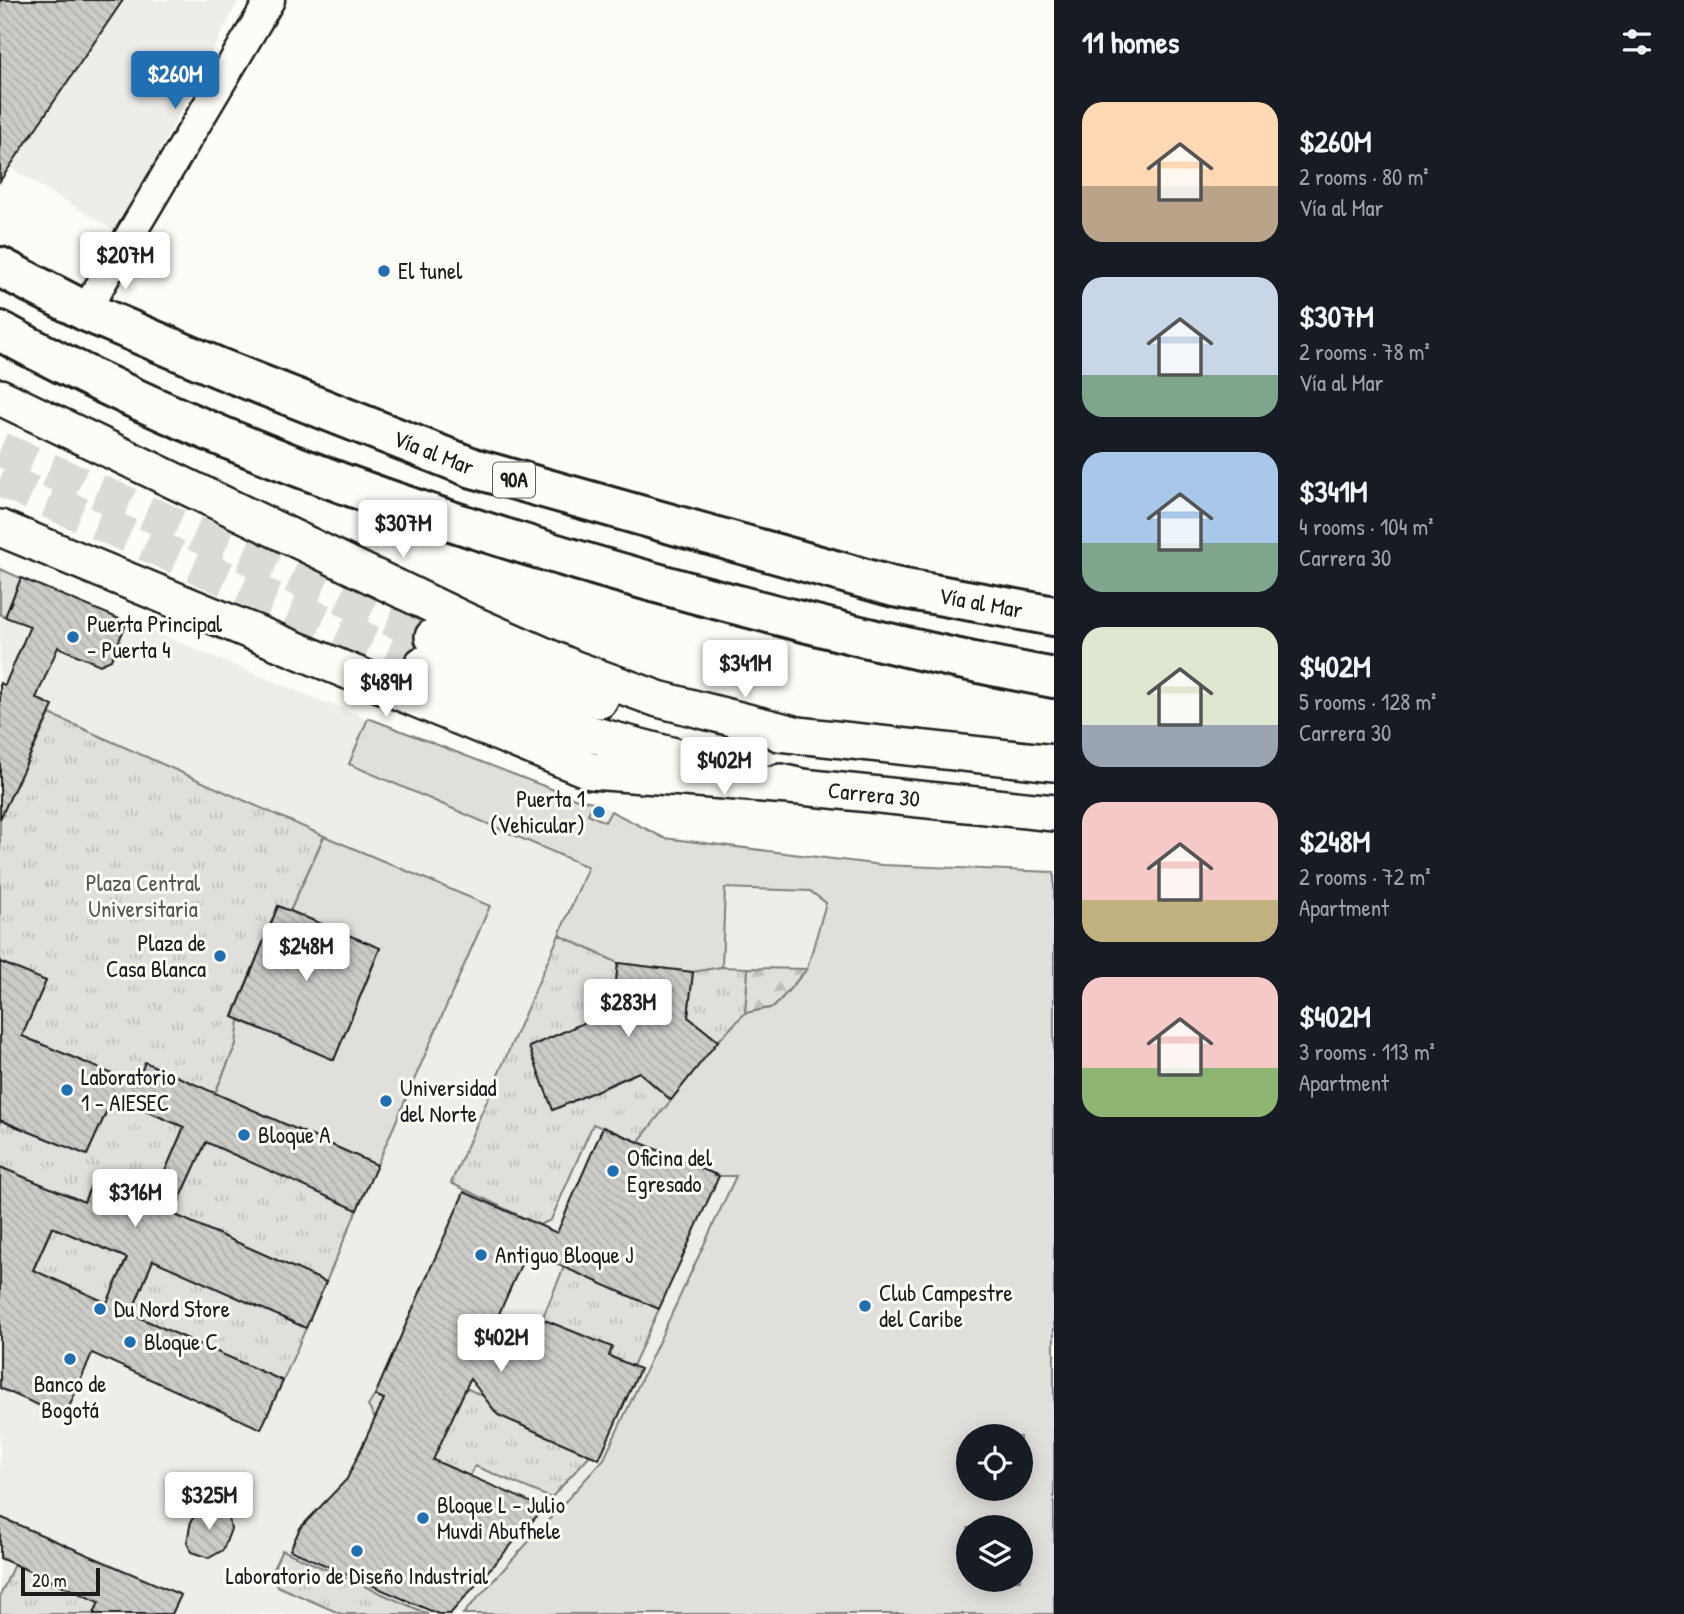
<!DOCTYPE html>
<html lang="en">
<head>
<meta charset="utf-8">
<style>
  body { margin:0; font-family:"Patrick Hand",sans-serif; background:#20242c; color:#f1f3f6; height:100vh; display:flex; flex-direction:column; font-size:26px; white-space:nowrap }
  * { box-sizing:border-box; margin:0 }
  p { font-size:23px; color:#9ea1a6 }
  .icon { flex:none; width:38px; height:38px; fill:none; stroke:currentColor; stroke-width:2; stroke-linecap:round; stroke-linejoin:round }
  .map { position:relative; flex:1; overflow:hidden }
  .panel { display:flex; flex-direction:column; background:#171b24; width:630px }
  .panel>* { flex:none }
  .buttons { position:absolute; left:956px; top:1424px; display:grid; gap:14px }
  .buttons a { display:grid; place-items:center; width:77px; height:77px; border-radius:50%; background:#171b24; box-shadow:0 4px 18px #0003; font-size:35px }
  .scale { position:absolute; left:21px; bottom:18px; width:79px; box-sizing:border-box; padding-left:7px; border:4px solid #1c1c1c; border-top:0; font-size:19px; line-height:24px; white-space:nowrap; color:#1c1c1c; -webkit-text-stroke:5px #fdfcf7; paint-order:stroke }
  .price { position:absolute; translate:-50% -60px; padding:0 16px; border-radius:7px; background:#fff; color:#222; font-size:23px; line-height:46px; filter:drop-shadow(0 2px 4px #0008) }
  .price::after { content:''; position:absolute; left:50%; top:42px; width:21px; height:16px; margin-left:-10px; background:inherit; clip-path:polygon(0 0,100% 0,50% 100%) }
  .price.on { background:#1f6fb2; color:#fff }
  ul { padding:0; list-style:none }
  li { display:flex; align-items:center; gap:21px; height:175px; padding:0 28px }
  li span { display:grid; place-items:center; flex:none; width:196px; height:140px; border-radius:21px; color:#555 }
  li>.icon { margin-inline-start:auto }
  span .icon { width:84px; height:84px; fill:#fffc; stroke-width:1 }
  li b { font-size:30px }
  h2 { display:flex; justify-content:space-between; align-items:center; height:84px; padding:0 28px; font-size:30px }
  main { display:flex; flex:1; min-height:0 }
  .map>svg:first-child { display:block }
  .built { fill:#eeede9 }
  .grass { fill:#e0dfdb; stroke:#7e7e7c; stroke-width:2; fill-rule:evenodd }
  .forest { fill:url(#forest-firs); stroke:#7e7e7c; stroke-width:2 }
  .park { fill:url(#park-tufts); stroke:#7e7e7c; stroke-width:2; fill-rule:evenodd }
  .building { fill:url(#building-back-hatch); stroke:#1c1c1c; stroke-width:2; fill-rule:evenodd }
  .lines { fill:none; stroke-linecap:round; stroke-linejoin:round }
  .major-tunnel { stroke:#dbdad6; stroke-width:35; stroke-dasharray:35 18; stroke-linecap:butt }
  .minor-casing { stroke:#1c1c1c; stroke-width:33 }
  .major-casing { stroke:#1c1c1c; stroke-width:40 }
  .highway-casing { stroke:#1c1c1c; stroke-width:44 }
  .minor { stroke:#fdfcf7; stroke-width:28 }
  .major { stroke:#fdfcf7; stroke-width:35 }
  .highway { stroke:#fdfcf7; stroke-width:38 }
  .poi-dot { fill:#1f6fb2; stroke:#fdfcf7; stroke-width:2.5 }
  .labels { text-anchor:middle; stroke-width:6; stroke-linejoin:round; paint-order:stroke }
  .shield { fill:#fdfcf7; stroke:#605f5e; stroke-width:2 }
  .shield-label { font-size:21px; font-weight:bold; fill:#1c1c1c }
  .poi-label { font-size:23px; fill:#1c1c1c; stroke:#fdfcf7; text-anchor:start }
  .street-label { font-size:23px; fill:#1c1c1c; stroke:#fdfcf7 }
  .park-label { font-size:23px; fill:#575655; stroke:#fdfcf7 }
</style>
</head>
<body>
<main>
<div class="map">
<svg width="1054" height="1614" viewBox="0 0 1054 1614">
  <defs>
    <pattern id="forest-firs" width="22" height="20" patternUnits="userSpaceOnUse" patternTransform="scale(1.75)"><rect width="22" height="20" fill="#e0dfdb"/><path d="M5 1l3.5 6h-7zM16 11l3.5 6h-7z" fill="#c0bfbb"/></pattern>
    <pattern id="park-tufts" width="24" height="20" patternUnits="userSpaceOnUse" patternTransform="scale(1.75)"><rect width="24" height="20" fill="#e0dfdb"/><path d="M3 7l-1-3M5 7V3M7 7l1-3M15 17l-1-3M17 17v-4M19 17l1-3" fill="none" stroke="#c0bfbb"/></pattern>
    <pattern id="building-back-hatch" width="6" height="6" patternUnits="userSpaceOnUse" patternTransform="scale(1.75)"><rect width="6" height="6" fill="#cccbc8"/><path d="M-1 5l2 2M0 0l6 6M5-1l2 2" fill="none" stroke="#afaeab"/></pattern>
  </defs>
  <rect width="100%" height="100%" fill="#fdfcf7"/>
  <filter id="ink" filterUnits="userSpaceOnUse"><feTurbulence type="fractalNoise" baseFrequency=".0143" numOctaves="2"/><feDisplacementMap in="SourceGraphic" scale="14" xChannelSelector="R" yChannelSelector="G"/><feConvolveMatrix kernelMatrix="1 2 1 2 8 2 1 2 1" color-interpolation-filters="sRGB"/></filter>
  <g filter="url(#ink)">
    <!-- built -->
    <g class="built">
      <path d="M 123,0 L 239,0 L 117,232 L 9,167 Z"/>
      <path d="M 0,569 L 314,698 L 580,800 L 589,799 L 664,838 L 882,865 L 604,1459 L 463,1614 L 0,1614 Z"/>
    </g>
    <!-- grass -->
    <g class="grass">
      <path d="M 0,569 L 21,578 L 5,617 L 0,614 Z"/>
      <path d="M 368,718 L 580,800 L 594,802 L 588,814 L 605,822 L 611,811 L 664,838 L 882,865 L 1054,872 L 1054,1614 L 463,1614 L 604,1459 L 736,1176 L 719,1176 L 638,1142 L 718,1041 L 745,1013 L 774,1007 L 807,969 L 826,903 L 810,891 L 725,888 L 722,967 L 693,972 L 618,963 L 559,935 L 588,867 L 349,764 ZM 968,1437 L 1020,1437 L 1020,1489 L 968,1489 ZM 968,1528 L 1020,1528 L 1020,1580 L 968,1580 Z"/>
      <path d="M 324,836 L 490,906 L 377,1165 L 215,1093 L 236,1044 L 235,1031 L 239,1020 L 334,1060 L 380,949 L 290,911 Z"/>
    </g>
    <!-- forest -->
    <path class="forest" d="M 748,968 L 807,969 L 774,1007 L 745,1013 Z"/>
    <!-- park -->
    <g class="park">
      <path d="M 50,714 L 324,836 L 290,911 L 278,906 L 233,1016 L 239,1020 L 236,1044 L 215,1093 L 136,1084 L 22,1036 L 46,981 L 0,962 L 0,771 L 6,757 L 26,765 Z"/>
      <path d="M 559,935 L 618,963 L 613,1010 L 570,1029 L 594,1093 L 639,1072 L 671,1100 L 638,1142 L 593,1124 L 551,1220 L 539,1225 L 451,1183 ZM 557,1035 L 580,1098 L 553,1110 L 529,1047 Z"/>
      <path d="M 722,967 L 748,968 L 745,1013 L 718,1041 L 688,1017 L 693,972 Z"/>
      <path d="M 113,1097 L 184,1127 L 151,1204 L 95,1178 L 84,1202 L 0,1167 L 0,1120 L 87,1155 Z"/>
      <path d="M 206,1142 L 357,1210 L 326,1282 L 173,1214 Z"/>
      <path d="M 57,1217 L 71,1235 L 127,1258 L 107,1303 L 52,1278 L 30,1277 Z"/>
      <path d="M 153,1260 L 306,1328 L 283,1381 L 131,1314 Z"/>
      <path d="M 564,1267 L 659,1309 L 633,1366 L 609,1356 L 612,1347 L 542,1319 Z"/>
      <path d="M 466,1388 L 483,1396 L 498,1415 L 590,1455 L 551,1498 L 475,1466 L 470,1476 L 371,1434 L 376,1420 L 368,1406 L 375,1395 L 448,1426 Z"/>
      <path d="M 282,1550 L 428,1614 L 341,1614 L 277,1586 L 270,1575 Z"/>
      <path d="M 14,1564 L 99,1602 L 94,1614 L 0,1614 L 0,1596 Z"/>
    </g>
    <!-- building -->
    <g class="building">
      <path d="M 0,0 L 123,0 L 0,181 Z"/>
      <path d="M 21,578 L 127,622 L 111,660 L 100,665 L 58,647 L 36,698 L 53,706 L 0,819 L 0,683 L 5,685 L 30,626 L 5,617 Z"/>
      <path d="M 278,906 L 380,948 L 334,1060 L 233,1017 Z"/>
      <path d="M 0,962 L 46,981 L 22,1036 L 136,1084 L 145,1062 L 377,1165 L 357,1210 L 206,1142 L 173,1214 L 326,1282 L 306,1328 L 153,1260 L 131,1314 L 283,1381 L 261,1429 L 92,1353 L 65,1417 L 0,1388 L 0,1167 L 84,1202 L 94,1178 L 151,1204 L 184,1127 L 113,1097 L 87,1155 L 0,1120 ZM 52,1227 L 127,1258 L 107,1303 L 33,1270 Z"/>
      <path d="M 618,963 L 693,972 L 688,1017 L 718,1041 L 671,1100 L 639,1072 L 553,1110 L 529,1047 L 613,1010 Z"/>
      <path d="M 603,1127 L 719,1176 L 659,1309 L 527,1251 L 494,1325 L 542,1319 L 612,1347 L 609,1356 L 640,1369 L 599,1459 L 498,1415 L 470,1379 L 433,1460 L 544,1508 L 450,1614 L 438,1614 L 290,1550 L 300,1528 L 347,1479 L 384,1399 L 375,1395 L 464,1192 L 557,1233 Z"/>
      <path d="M 209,1506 L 220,1507 L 228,1513 L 231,1529 L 223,1550 L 209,1558 L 191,1552 L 187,1542 L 191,1521 L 198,1512 Z"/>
      <path d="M 0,1517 L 181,1595 L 172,1614 L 94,1614 L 99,1602 L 0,1558 Z"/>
    </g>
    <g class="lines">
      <!-- major-tunnel -->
      <g class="major-tunnel">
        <path d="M 0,449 L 433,637"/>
        <path d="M 0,479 L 422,665"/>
      </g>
      <!-- minor casing -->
      <g class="minor-casing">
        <path id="minor" d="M 85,311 L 270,0"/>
      </g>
      <!-- major casing -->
      <g class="major-casing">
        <g id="major">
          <path d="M 0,397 L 466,621 L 575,669 L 658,699 L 802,736"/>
          <path d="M 0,528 L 591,771 L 802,787"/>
          <path d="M 433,637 L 527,677 L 600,700"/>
          <path d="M 422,665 L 591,734 L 709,765"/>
          <path d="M 779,733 L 1054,763"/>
          <path id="s1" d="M 781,782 L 802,787 L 1054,813"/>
        </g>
      </g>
      <!-- highway casing -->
      <g class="highway-casing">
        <g id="highway">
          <path id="s2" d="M 0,267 L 85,311 L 219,368 L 473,468 L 894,587 L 1054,616"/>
          <path d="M 0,331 C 219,450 460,530 700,595 C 817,626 934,656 1054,678"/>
        </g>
      </g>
      <!-- minor -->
      <use href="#minor" class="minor"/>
      <!-- major -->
      <use href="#major" class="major"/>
      <!-- highway -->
      <use href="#highway" class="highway"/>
    </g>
  </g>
  <!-- markers -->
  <g class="poi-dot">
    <circle cx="384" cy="271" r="7"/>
    <circle cx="73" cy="637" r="7"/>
    <circle cx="599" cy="812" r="7"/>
    <circle cx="220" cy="956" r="7"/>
    <circle cx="67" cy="1090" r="7"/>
    <circle cx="386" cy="1101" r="7"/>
    <circle cx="244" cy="1135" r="7"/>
    <circle cx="613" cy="1171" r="7"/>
    <circle cx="481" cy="1255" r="7"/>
    <circle cx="865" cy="1306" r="7"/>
    <circle cx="100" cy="1309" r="7"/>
    <circle cx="130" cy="1342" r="7"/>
    <circle cx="70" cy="1359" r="7"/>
    <circle cx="423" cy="1518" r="7"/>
    <circle cx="357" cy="1551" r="7"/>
  </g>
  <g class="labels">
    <!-- shield labels -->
    <rect class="shield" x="493" y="462.5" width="42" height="35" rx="5"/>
    <g class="shield-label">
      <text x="514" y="487">90A</text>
    </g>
    <!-- poi labels -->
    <g class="poi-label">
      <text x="398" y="279">El tunel</text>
      <text x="87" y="632">Puerta Principal<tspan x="87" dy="26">- Puerta 4</tspan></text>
      <text x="585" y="807" text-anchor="end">Puerta 1<tspan x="585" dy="26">(Vehicular)</tspan></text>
      <text x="206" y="951" text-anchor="end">Plaza de<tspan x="206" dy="26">Casa Blanca</tspan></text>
      <text x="81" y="1085">Laboratorio<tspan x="81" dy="26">1 - AIESEC</tspan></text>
      <text x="400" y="1096">Universidad<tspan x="400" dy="26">del Norte</tspan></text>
      <text x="258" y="1143">Bloque A</text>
      <text x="627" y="1166">Oficina del<tspan x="627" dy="26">Egresado</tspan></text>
      <text x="495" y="1263">Antiguo Bloque J</text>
      <text x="879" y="1301">Club Campestre<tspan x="879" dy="26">del Caribe</tspan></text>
      <text x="114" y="1317">Du Nord Store</text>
      <text x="144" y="1350">Bloque C</text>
      <text x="70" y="1392" text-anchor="middle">Banco de<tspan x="70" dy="26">Bogotá</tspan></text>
      <text x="437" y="1513">Bloque L - Julio<tspan x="437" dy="26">Muvdi Abufhele</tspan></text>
      <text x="357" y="1584" text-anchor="middle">Laboratorio de Diseño Industrial</text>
    </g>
    <!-- street labels -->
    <g class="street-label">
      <text dy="8" stroke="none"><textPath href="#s2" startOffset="472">Vía al Mar</textPath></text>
      <text dy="8" stroke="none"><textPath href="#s2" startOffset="1040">Vía al Mar</textPath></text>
      <text dy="8" stroke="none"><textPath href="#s1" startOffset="94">Carrera 30</textPath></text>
    </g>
    <!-- park labels -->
    <g class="park-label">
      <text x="143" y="891">Plaza Central<tspan x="143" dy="26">Universitaria</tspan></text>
    </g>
  </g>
</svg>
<div class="buttons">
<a><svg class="icon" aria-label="locate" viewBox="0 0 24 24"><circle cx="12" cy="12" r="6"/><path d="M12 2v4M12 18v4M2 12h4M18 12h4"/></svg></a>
<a><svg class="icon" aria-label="layers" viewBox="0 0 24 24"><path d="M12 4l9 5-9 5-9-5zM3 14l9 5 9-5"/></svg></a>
</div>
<div class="scale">20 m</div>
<b class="price on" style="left:175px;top:111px">$260M</b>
<b class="price" style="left:125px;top:292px">$207M</b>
<b class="price" style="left:403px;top:560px">$307M</b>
<b class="price" style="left:745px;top:700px">$341M</b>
<b class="price" style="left:386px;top:719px">$489M</b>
<b class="price" style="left:724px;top:797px">$402M</b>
<b class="price" style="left:306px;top:983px">$248M</b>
<b class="price" style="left:628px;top:1039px">$283M</b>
<b class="price" style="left:135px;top:1229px">$316M</b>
<b class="price" style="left:501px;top:1374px">$402M</b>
<b class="price" style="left:209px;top:1532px">$325M</b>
</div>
<section class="panel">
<h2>11 homes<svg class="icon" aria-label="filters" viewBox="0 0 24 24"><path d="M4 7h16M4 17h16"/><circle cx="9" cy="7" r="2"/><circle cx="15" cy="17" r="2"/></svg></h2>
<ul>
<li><span style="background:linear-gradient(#ffd9b3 60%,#b9a48a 0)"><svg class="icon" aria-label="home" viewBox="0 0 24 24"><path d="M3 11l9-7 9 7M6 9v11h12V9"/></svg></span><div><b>$260M</b><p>2 rooms · 80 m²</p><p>Vía al Mar</p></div></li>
<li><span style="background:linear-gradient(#c9d6e8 70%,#7fa58c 0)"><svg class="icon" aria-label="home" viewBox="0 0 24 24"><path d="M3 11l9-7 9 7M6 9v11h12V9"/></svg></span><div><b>$307M</b><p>2 rooms · 78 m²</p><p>Vía al Mar</p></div></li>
<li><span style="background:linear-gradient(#a9c7e8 65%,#7fa58c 0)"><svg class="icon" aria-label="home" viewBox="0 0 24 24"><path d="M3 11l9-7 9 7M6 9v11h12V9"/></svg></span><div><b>$341M</b><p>4 rooms · 104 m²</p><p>Carrera 30</p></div></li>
<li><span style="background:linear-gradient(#dfe7d0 70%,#9aa5b1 0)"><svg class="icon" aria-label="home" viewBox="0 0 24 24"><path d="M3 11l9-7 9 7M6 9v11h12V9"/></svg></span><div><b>$402M</b><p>5 rooms · 128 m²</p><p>Carrera 30</p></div></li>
<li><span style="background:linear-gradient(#f6c9c9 70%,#c2b280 0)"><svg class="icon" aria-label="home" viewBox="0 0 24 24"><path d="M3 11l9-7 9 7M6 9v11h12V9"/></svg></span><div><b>$248M</b><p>2 rooms · 72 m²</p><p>Apartment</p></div></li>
<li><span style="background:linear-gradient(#f6c9c9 65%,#8fb573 0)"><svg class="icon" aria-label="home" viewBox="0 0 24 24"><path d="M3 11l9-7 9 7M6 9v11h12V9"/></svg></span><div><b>$402M</b><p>3 rooms · 113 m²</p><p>Apartment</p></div></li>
</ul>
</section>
</main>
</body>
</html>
